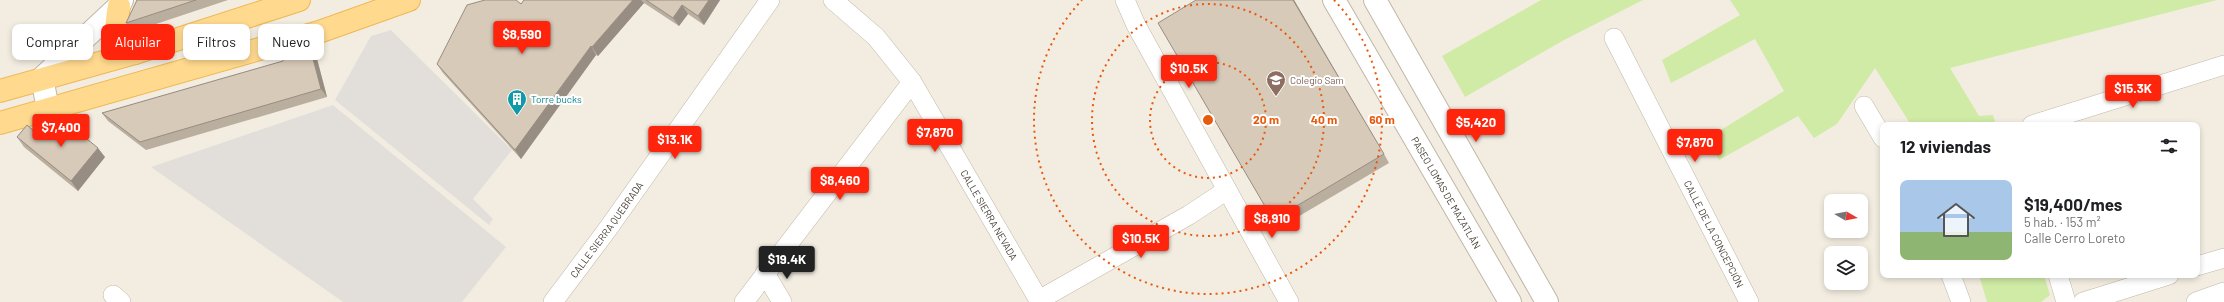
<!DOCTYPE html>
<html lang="es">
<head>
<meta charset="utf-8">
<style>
  body { margin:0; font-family:Barlow,sans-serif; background:#f2f2f2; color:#202124; height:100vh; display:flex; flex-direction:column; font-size:15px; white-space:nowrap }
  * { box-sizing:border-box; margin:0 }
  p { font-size:13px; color:#757577 }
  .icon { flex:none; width:22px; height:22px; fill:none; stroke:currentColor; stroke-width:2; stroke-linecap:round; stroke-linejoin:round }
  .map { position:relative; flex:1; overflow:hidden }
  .drawer { position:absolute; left:1880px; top:122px; width:320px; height:156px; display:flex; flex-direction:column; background:#fff; border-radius:8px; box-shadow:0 2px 6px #0003 }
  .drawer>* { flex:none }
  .hud { position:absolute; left:12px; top:24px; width:380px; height:36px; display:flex; gap:8px }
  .needle { width:26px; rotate:99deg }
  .fabs { position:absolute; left:1824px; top:194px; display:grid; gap:8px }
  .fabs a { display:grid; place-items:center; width:44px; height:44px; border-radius:8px; background:#fff; box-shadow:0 2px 6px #0003; font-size:20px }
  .price { position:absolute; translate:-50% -34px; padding:0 9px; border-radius:4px; background:#ff240c; color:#fff; font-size:13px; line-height:26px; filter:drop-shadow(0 1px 2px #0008) }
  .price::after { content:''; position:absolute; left:50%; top:24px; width:12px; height:9px; margin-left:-6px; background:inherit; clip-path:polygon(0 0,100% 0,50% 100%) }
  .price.active { background:#222; color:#fff }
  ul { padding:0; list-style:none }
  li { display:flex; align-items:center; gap:12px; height:100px; padding:0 20px }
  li+li { border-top:1px solid #e0e0e0 }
  li span { display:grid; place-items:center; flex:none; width:112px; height:80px; border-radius:8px; color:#555 }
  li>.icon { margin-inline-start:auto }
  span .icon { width:48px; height:48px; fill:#fffc; stroke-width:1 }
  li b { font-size:17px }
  h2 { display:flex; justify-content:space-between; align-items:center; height:48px; padding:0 20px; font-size:17px }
  .tag { padding:0 14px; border-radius:8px; background:#fff; box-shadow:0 2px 6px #0003; font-size:14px; line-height:36px }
  .tag.active { background:#ff240c; color:#fff }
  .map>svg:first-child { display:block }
  .green { fill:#cfeba6 }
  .parking { fill:#e2dfdb }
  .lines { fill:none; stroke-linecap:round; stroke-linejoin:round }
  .minor-casing { stroke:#c1b7a6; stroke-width:20 }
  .tertiary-casing { stroke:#c1b7a6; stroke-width:24 }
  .primary-casing { stroke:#eeb854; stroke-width:24 }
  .minor { stroke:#fff; stroke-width:19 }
  .tertiary { stroke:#fff; stroke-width:22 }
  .primary { stroke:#ffd98e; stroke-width:22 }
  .wall { fill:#baae9f }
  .shaded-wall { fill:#978d82 }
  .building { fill:#d8cab9; stroke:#978d82 }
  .ring { fill:none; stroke:#e8590c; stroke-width:2; stroke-dasharray:2 4 }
  .labels { text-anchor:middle; stroke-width:4; stroke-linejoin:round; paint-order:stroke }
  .education-label { font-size:10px; fill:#785e54; stroke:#fff; text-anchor:start }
  .culture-label { font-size:10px; fill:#0d838f; stroke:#fff; text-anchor:start }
  .street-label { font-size:10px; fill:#443c32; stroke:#fff }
  .centre { fill:#e8590c; stroke:#fff; stroke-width:2 }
  .ring-label { font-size:12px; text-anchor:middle; font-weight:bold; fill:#e8590c; stroke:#fff; stroke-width:4; stroke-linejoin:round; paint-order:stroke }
</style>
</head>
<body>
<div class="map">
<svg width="2224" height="302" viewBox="0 0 2224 302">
  <rect width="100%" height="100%" fill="#f3ede1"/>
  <!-- green -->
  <g class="green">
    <path d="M 1541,0 L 1643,0 L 1564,40 L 1465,97 L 1442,56 Z"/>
    <path d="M 1730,0 L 2217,0 L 1950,68 L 1979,116 L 1993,115 L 1996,125 L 1911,125 L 1875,68 L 1837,124 L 1814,138 L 1798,116 L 1719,160 L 1708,138 L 1784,91 L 1755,39 L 1671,83 L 1662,60 L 1740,15 Z"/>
    <path d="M 1979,275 L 2044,275 L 2050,295 L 2041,302 L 1987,302 Z"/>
  </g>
  <!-- parking -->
  <g class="parking">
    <path d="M 391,30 L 512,150 L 473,199 L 493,219 L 489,225 L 335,100 L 371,36 Z"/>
    <path d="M 333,105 L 506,247 L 462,302 L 343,302 L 151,167 Z"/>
  </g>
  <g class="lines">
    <!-- minor casing -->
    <g class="minor-casing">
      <g id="minor">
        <path id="s1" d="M 833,0 L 876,37 L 912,82 L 1040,302"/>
        <path d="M 1125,0 L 1136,25 L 1289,302"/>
        <path id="s2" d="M 1614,38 L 1749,302"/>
        <path d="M 1864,106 L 1883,138"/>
        <path d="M 2032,125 L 2224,65"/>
        <path d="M 2197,266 L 2224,258"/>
        <path d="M 765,273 L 782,302"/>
        <path d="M 1951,275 L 1961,302"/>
        <path d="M 2058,275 L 2066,302"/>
        <path d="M 113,295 L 121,302"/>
        <path d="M 1039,300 L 1189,215 L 1227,190"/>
        <path id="s3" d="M 553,302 L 607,230 L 770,0"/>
        <path d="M 744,302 L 912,82"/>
        <path d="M 2083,302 L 2169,275"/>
        <path d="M 2196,302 L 2224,292"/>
      </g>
    </g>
    <!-- tertiary casing -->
    <g class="tertiary-casing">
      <g id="tertiary">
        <path id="s4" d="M 1334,0 L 1510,302"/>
        <path d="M 1375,0 L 1547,302"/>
        <path d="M 48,109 L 42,78 L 119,6 L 122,0"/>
      </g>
    </g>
    <!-- primary casing -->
    <g class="primary-casing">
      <g id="primary">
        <path d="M 119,6 C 115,29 114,40 135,53"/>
        <path d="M 0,91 L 135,53 L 299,0"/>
        <path d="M 0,123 L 319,32 L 409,0"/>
      </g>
    </g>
    <!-- minor -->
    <use href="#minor" class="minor"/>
    <!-- tertiary -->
    <use href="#tertiary" class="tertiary"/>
    <!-- primary -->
    <use href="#primary" class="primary"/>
  </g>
  <!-- wall -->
  <g class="wall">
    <path d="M 137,0 L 228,0 L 132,32 L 126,23 Z"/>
    <path d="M 524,0 L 720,0 L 704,25 L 688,14 L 679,26 L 644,3 L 598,56 L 596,55 L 521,159 L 443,73 L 437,64 L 521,4 Z"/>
    <path d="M 1196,0 L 1294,0 L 1389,163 L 1279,228 L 1273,220 Z"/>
    <path d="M 311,51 L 317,59 L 327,97 L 146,150 L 108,121 L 102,113 L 283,61 Z"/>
    <path d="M 17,137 L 43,139 L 105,157 L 78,191 L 24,147 Z"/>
  </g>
  <!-- shaded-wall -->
  <g class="shaded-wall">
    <path d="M 633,0 L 641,0 L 644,3 L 598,56 L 592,47 Z"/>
    <path d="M 709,0 L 720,0 L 704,25 L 698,16 Z"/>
    <path d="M 1293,0 L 1294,0 L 1389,163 L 1384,154 Z"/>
    <path d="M 682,5 L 688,14 L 679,26 L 673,18 Z"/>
    <path d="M 591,46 L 596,55 L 521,159 L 515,150 Z"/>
    <path d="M 311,51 L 317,59 L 327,97 L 321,89 Z"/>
    <path d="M 98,148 L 105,157 L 78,191 L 71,181 Z"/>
  </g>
  <!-- building -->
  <g class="building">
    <path d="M 137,0 L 196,0 L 126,23 Z"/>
    <path d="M 485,0 L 516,0 L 521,4 L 524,0 L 633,0 L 592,47 L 591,46 L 515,150 L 437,64 L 467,5 Z"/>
    <path d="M 646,0 L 709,0 L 698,16 L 682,5 L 673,18 Z"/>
    <path d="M 1196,0 L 1293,0 L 1384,154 L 1273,220 L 1158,23 Z"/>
    <path d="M 311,51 L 321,89 L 140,142 L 102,113 L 283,61 L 283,58 Z"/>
    <path d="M 60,117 L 98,148 L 71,181 L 17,137 L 27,125 L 43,139 Z"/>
  </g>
  <!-- distance rings -->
  <g class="ring">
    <circle cx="1208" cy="120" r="58"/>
    <circle cx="1208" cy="120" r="116"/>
    <path d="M1334 0A174 174 0 1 1 1082 0"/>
  </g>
  <!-- icons -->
  <defs>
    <g id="school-pin" transform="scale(1)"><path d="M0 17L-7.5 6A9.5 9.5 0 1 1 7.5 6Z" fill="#8d6e63" stroke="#fff"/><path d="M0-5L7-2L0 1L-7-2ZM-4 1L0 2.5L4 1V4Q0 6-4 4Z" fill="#fff"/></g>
    <g id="building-pin" transform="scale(1)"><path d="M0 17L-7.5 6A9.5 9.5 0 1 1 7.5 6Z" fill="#0f9aa8" stroke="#fff"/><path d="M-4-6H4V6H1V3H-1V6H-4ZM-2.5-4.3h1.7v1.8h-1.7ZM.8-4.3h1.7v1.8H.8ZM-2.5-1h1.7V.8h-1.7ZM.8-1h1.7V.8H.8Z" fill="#fff"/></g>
  </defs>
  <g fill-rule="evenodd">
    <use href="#school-pin" x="1276" y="80"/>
    <use href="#building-pin" x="517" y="99"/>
  </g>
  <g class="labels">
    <!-- education labels -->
    <g class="education-label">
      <text x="1290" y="84">Colegio Sam</text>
    </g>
    <!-- culture labels -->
    <g class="culture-label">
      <text x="531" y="103">Torre bucks</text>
    </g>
    <!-- street labels -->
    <g class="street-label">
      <text dy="4" stroke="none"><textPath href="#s4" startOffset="223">PASEO LOMAS DE MAZATLÁN</textPath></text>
      <text dy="4" stroke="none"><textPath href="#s1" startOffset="268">CALLE SIERRA NEVADA</textPath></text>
      <text dy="4" stroke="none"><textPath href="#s3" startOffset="90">CALLE SIERRA QUEBRADA</textPath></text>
      <text dy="4" stroke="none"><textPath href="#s2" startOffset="220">CALLE DE LA CONCEPCIÓN</textPath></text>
    </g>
  </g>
  <circle cx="1208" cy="120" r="6" class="centre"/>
  <g class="ring-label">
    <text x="1266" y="124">20 m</text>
    <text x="1324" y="124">40 m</text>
    <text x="1382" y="124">60 m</text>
  </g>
</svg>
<div class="fabs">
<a><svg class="needle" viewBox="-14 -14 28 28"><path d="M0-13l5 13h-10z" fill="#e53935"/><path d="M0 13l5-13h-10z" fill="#757577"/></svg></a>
<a><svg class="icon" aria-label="layers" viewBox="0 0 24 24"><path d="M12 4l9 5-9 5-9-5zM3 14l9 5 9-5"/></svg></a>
</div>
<b class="price" style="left:522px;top:55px">$8,590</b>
<b class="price" style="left:1189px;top:89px">$10.5K</b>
<b class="price" style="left:2133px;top:109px">$15.3K</b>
<b class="price" style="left:1476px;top:143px">$5,420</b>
<b class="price" style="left:61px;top:148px">$7,400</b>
<b class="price" style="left:935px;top:153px">$7,870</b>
<b class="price" style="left:675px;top:160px">$13.1K</b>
<b class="price" style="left:1695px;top:163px">$7,870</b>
<b class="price" style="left:840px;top:201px">$8,460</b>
<b class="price" style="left:1272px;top:239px">$8,910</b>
<b class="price" style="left:1141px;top:259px">$10.5K</b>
<b class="price active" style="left:787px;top:280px">$19.4K</b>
<div class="hud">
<a class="tag">Comprar</a>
<a class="tag active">Alquilar</a>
<a class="tag">Filtros</a>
<a class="tag">Nuevo</a>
</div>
<section class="drawer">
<h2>12 viviendas<svg class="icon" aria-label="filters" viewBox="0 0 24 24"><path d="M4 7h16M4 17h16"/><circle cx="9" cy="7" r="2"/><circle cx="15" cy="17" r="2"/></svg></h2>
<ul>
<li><span style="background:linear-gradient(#a9c7e8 65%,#8fb573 0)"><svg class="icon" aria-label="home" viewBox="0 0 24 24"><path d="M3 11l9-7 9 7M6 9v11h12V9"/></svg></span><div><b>$19,400/mes</b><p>5 hab. · 153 m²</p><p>Calle Cerro Loreto</p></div></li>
</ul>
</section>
</div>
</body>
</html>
